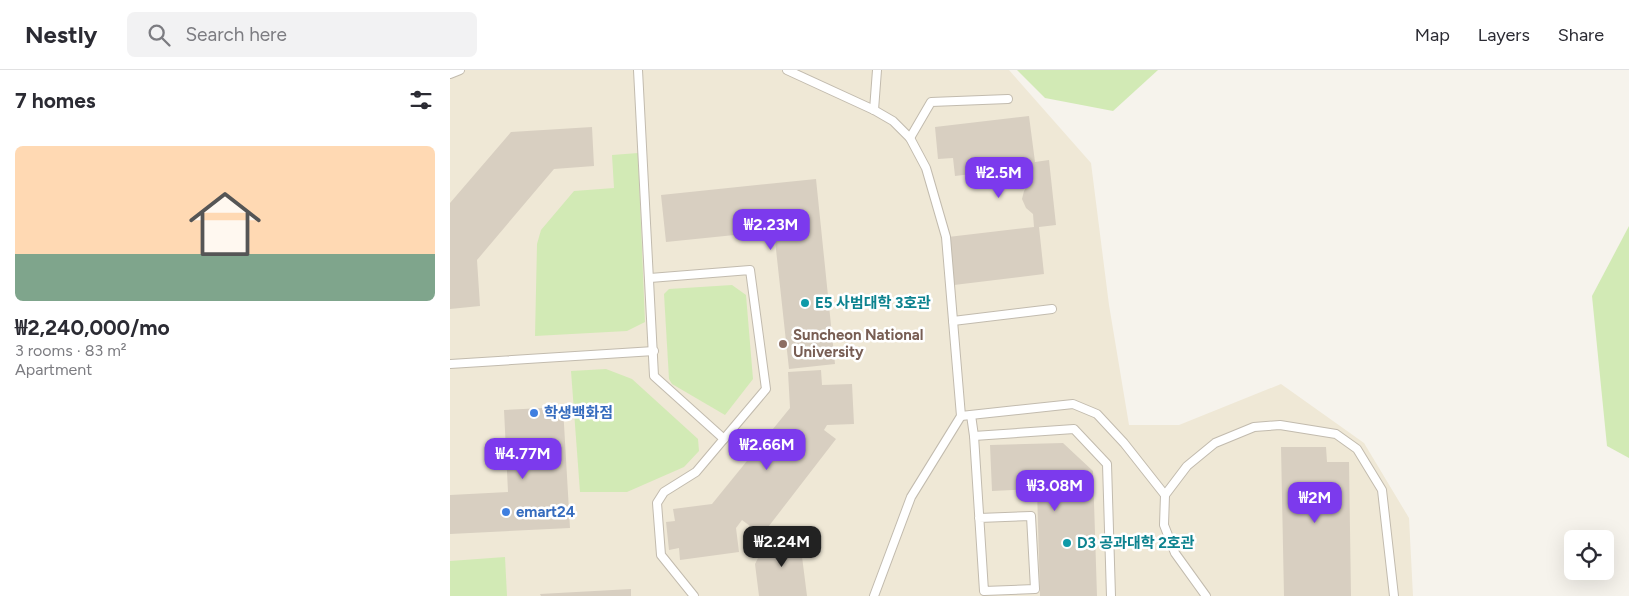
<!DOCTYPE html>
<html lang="en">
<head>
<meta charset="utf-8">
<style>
  body { margin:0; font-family:Figtree,"Noto Sans KR",sans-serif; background:#f2f2f3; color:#2b2b33; height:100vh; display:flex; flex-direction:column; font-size:19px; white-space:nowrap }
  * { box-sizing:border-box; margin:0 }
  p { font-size:16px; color:#7c7c81 }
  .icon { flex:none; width:28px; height:28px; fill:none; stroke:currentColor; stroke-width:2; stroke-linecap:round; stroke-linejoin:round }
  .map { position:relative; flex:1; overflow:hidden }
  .details { display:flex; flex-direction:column; background:#fff; width:450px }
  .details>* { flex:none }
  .buttons { position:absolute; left:1114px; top:460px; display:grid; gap:10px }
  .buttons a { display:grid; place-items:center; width:50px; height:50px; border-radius:8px; background:#fff; box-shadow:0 5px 20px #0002; font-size:25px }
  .price { position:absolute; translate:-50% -42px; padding:0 11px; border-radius:10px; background:#7c3aed; color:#fff; font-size:16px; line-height:32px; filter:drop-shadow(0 1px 2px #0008) }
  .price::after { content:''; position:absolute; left:50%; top:30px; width:15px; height:11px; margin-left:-8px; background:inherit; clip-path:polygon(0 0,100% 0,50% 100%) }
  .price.on { background:#222; color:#fff }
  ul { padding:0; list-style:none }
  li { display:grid; align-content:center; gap:10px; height:265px; padding:0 15px }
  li+li { border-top:1px solid #e1e1e2 }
  li span { display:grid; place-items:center; height:155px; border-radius:8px; color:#555 }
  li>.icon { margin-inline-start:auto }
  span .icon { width:90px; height:90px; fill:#fffc; stroke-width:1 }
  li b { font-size:21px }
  h2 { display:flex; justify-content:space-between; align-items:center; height:60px; padding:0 15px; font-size:21px }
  header { display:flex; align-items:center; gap:30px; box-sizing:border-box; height:70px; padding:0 25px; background:#fff; border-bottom:1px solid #e1e1e2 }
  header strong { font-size:24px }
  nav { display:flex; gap:28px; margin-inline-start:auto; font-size:18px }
  .search { width:350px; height:45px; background:#f2f2f3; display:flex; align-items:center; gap:12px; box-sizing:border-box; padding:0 18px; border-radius:8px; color:#7c7c81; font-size:19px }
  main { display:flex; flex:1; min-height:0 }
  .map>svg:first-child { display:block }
  .education { fill:#efe8d6 }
  .green { fill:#d2eab5 }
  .building { fill:#d8cfc1 }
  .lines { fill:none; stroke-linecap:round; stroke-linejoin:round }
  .lane-casing { stroke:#c2bbae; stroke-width:10 }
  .lane { stroke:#fff; stroke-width:8 }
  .culture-dot { fill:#0f9aa8; stroke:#fff; stroke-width:2 }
  .education-dot { fill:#8d6e63; stroke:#fff; stroke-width:2 }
  .shop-dot { fill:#3f7fe0; stroke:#fff; stroke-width:2 }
  .labels { text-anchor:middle; stroke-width:5; stroke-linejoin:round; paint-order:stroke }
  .culture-label { font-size:15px; font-weight:bold; fill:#0d838f; stroke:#fff; text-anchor:start }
  .education-label { font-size:15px; font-weight:bold; fill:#785e54; stroke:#fff; text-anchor:start }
  .shop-label { font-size:15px; font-weight:bold; fill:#366cbe; stroke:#fff; text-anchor:start }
</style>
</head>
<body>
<header>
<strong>Nestly</strong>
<div class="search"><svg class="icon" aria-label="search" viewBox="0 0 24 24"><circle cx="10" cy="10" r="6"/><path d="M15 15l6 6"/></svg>Search here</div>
<nav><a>Map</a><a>Layers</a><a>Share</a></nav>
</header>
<main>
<section class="details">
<h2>7 homes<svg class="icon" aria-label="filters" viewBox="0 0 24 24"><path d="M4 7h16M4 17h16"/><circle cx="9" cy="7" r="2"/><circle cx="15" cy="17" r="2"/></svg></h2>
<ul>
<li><span style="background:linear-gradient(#ffd9b3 70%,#7fa58c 0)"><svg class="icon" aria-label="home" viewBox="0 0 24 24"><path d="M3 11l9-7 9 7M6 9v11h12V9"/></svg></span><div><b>₩2,240,000/mo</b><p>3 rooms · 83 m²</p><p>Apartment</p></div></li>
</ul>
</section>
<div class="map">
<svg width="1179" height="526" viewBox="0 0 1179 526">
  <rect width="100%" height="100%" fill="#f6f3ec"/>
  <!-- education -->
  <path class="education" d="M 0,0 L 559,0 L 641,93 L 659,235 L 679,355 L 729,355 L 831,314 L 914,373 L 959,448 L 963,526 L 0,526 Z"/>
  <!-- green -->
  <g class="green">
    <path d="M 567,0 L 708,0 L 663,41 L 595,28 Z"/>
    <path d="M 188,83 L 195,252 L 177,261 L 85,266 L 87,174 L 91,160 L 124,121 L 164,118 L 162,85 Z"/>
    <path d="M 1179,156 L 1179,388 L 1157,376 L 1142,226 Z"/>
    <path d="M 282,215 L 296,225 L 303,309 L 275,345 L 222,314 L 219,309 L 214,224 L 219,219 Z"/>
    <path d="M 156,299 L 182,309 L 248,369 L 249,381 L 234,397 L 177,422 L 130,422 L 121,301 Z"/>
    <path d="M 55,487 L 57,526 L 0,526 L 0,491 Z"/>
  </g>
  <!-- building -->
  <g class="building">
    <path d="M 579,46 L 585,92 L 599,90 L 606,155 L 589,157 L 594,204 L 504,215 L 498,167 L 584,157 L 583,144 L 576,138 L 572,129 L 574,121 L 579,113 L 577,97 L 505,106 L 503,88 L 488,89 L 485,57 Z"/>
    <path d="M 142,57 L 144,96 L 104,99 L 27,190 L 30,236 L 0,239 L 0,133 L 61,62 Z"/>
    <path d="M 366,109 L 385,294 L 339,299 L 324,161 L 216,172 L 211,125 Z"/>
    <path d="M 371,300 L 372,315 L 402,314 L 404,354 L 377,355 L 374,360 L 386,369 L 312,465 L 292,450 L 286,458 L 289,482 L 230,490 L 229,478 L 219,480 L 216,452 L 225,451 L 223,439 L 262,434 L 340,338 L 338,302 Z"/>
    <path d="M 113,337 L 120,458 L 0,464 L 0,425 L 58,422 L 54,340 Z"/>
    <path d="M 613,373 L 643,401 L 647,526 L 590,526 L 587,419 L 542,421 L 540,375 Z"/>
    <path d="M 831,377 L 876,377 L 877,392 L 899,392 L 901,526 L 834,526 Z"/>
    <path d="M 349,463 L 357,526 L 309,526 L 305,494 L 312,480 L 321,479 L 320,473 L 325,466 Z"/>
    <path d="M 181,519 L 181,526 L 91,526 L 90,524 Z"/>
  </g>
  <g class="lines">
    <!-- lane casing -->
    <g class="lane-casing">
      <g id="lane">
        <path d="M 188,0 L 204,306 L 274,369"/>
        <path d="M 337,0 L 424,40 L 443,51 L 460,68 L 476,98 L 496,167 L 511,346 L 461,427 L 424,526"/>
        <path d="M 0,4 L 10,0"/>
        <path d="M 424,40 L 427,0"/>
        <path d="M 460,68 L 481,32 L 558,29"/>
        <path d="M 200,208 L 300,200 L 316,319 L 246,402 L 214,422 L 207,433 L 211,485 L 244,526"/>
        <path d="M 503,251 L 602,239"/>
        <path d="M 0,294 L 204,281"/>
        <path d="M 521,345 L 524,366 L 624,359 L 657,394 L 661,526"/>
        <path d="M 511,346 L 623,334 L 647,344 L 674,373 L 715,425 L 714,455 L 725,483 L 756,526"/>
        <path d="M 524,366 L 534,521 L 585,519 L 581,446 L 529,448"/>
        <path d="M 715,425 L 737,396 L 765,373 L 804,357 L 830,355 L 886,364 L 907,379 L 932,420 L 944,526"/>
      </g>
    </g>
    <!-- lane -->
    <use href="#lane" class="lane"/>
  </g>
  <!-- markers -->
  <g class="culture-dot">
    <circle cx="355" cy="233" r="5"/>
    <circle cx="617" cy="473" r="5"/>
  </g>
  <circle class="education-dot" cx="333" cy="274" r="5"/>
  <g class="shop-dot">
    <circle cx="84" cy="343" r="5"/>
    <circle cx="56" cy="442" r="5"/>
  </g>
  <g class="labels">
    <!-- culture labels -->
    <g class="culture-label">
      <text x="365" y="238">E5 사범대학 3호관</text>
      <text x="627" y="478">D3 공과대학 2호관</text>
    </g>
    <!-- education labels -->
    <g class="education-label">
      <text x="343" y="270">Suncheon National<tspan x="343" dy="17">University</tspan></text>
    </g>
    <!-- shop labels -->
    <g class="shop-label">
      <text x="94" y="348">학생백화점</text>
      <text x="66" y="447">emart24</text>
    </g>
  </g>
</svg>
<div class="buttons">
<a><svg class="icon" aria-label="locate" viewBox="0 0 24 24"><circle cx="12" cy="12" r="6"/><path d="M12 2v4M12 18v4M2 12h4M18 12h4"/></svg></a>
</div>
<b class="price" style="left:549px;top:129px">₩2.5M</b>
<b class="price" style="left:321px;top:181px">₩2.23M</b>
<b class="price" style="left:317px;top:401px">₩2.66M</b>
<b class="price" style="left:73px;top:410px">₩4.77M</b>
<b class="price" style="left:605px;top:442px">₩3.08M</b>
<b class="price" style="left:865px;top:454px">₩2M</b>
<b class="price on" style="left:332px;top:498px">₩2.24M</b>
</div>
</main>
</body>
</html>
